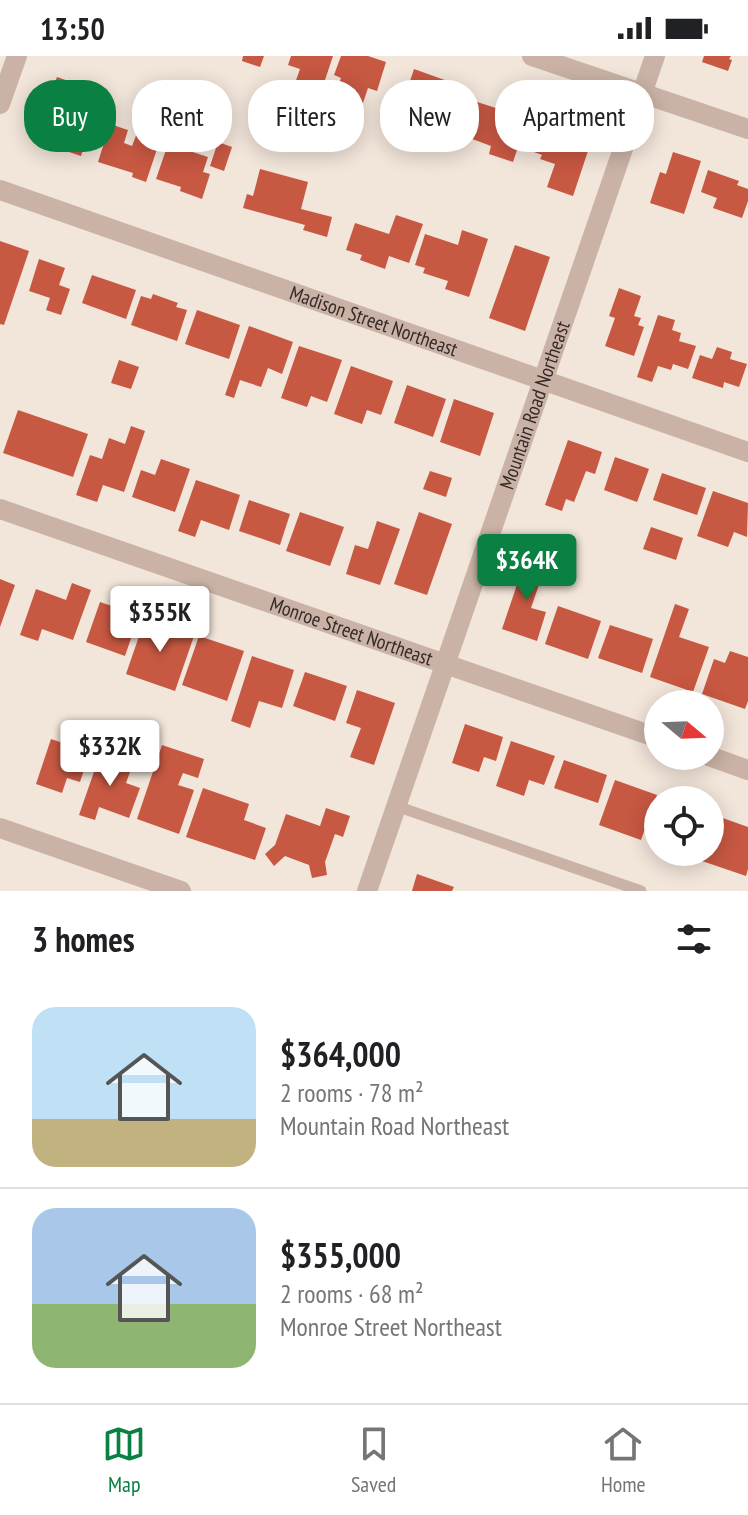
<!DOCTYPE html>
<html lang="en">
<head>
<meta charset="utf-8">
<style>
  body { margin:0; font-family:"PT Sans Narrow",sans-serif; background:#f6f6f6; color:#202124; height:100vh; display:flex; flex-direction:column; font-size:30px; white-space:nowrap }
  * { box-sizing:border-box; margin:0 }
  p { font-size:26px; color:#757577 }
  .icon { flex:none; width:44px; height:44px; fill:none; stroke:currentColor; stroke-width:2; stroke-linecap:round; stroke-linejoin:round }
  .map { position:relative; height:835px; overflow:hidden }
  .drawer { display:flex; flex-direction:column; background:#fff; flex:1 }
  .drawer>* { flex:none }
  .banner { position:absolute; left:24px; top:24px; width:700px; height:72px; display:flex; gap:16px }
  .needle { width:52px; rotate:109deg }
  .controls { position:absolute; left:644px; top:634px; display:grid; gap:16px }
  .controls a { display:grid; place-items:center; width:80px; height:80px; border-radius:50%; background:#fff; box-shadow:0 4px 20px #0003; font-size:40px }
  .price { position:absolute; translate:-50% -68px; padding:0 18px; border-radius:8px; background:#fff; color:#222; font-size:26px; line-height:52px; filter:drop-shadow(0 2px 4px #0008) }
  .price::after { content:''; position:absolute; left:50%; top:48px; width:24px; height:18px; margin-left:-12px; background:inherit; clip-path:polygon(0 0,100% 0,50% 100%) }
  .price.current { background:#0b8043; color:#fff }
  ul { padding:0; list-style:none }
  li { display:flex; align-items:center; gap:24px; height:200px; padding:0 32px }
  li+li { border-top:2px solid #e0e0e0 }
  li span { display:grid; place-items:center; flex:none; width:224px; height:160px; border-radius:24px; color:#555 }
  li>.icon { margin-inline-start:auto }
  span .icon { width:96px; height:96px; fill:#fffc; stroke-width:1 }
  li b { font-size:34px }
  h2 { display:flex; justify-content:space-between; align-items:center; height:96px; padding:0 32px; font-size:34px }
  .pill { padding:0 28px; border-radius:32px; background:#fff; box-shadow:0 4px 20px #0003; font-size:28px; line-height:72px }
  .pill.current { background:#0b8043; color:#fff }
  .status { display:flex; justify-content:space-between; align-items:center; height:56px; padding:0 40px; background:#fff; direction:ltr }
  .status svg { height:22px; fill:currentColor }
  .tab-bar { display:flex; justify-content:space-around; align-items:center; height:112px; border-top:2px solid #e0e0e0; background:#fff; font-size:22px; color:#757577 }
  .tab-bar a { display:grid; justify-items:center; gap:4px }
  .tab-bar .current { color:#0b8043 }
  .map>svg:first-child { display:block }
  .building { fill:#c75842 }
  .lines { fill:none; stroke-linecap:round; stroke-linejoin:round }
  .lane { stroke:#cab3a6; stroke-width:11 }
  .street { stroke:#cab3a6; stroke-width:20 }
  .labels { text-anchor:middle; stroke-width:6; stroke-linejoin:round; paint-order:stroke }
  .street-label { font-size:20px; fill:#362a27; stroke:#f9efe6 }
</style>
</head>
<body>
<div class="status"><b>13:50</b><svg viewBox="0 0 49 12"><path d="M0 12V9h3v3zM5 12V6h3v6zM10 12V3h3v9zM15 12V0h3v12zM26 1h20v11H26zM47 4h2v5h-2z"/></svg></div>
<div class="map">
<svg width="748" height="835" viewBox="0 0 748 835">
  <rect width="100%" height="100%" fill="#f2e5da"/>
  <!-- building -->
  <g class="building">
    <path d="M 243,0 L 264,0 L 260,11 L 242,5 Z"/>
    <path d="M 291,0 L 333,0 L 320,39 L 294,30 L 300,13 L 288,9 Z"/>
    <path d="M 341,0 L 368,0 L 386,6 L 377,35 L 368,32 L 363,47 L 335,38 L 341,22 L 334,19 Z"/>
    <path d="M 704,0 L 731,0 L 729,3 L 732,4 L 728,15 L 702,6 Z"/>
    <path d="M 414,13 L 464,31 L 455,57 L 426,47 L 422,59 L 401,52 Z"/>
    <path d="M 57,21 L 77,28 L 75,35 L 94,42 L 88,59 L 94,61 L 88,80 L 81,78 L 81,80 L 87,82 L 81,100 L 51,90 L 53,85 L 46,82 L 48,76 L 43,74 L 47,60 L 52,62 L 54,56 L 50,55 L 54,43 L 49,42 Z"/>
    <path d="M 503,43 L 531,53 L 513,106 L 489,98 L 491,90 L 459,78 L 471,44 L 499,53 Z"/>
    <path d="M 538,54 L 570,65 L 568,69 L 594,77 L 573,140 L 547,131 L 555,108 L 540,103 L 542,99 L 526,93 Z"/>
    <path d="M 110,68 L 128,74 L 124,87 L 132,90 L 137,77 L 160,84 L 146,126 L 132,121 L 133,117 L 98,106 Z"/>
    <path d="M 218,86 L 232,91 L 224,115 L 210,110 Z"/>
    <path d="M 168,88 L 208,101 L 203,116 L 210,118 L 202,143 L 180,135 L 181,131 L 156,123 Z"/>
    <path d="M 673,96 L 701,105 L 684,158 L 650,147 L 660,116 L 666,118 Z"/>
    <path d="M 260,113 L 308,126 L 301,153 L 332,161 L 327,181 L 303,174 L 305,169 L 243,152 L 247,138 L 253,140 Z"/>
    <path d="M 708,114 L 739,125 L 737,129 L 748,133 L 748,145 L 742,162 L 713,152 L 717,142 L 701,136 Z"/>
    <path d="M 396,159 L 423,168 L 409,207 L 389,200 L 385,213 L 360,204 L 362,199 L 346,194 L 355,167 L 389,178 Z"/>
    <path d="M 462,174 L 488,183 L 469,241 L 445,233 L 448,225 L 423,217 L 425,212 L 415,209 L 425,178 L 458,189 Z"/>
    <path d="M 0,185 L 29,195 L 4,269 L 0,268 Z"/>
    <path d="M 515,189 L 550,201 L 525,275 L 489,262 Z"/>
    <path d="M 39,203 L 65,212 L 59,229 L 70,233 L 61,259 L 46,254 L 50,242 L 29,235 Z"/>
    <path d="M 92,219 L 136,234 L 126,263 L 82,247 Z"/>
    <path d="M 619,232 L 641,240 L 634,260 L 641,262 L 638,269 L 644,271 L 634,300 L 605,290 L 615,262 L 609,260 Z"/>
    <path d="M 153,238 L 178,247 L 176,251 L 187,254 L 177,285 L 131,269 L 141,240 L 151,243 Z"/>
    <path d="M 197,254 L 240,269 L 229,303 L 185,288 Z"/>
    <path d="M 658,259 L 675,264 L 672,274 L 681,277 L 679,285 L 696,290 L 688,313 L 673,308 L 671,314 L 658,310 L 652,326 L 637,321 Z"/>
    <path d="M 249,270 L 293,286 L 282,318 L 268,312 L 261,331 L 240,324 L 234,342 L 225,339 Z"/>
    <path d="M 299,290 L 342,304 L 327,346 L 311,340 L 307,351 L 281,342 Z"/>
    <path d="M 717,291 L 732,296 L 730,303 L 747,308 L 739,331 L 724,326 L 723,332 L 692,322 L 700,299 L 712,303 Z"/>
    <path d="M 119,304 L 139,311 L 131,333 L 111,327 Z"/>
    <path d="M 351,310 L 393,325 L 381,359 L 367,354 L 362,368 L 334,358 Z"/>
    <path d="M 407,329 L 446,343 L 433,381 L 394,367 Z"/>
    <path d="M 454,343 L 494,357 L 480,400 L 440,386 Z"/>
    <path d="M 18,354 L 88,378 L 73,421 L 3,397 Z"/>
    <path d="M 131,370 L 145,375 L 124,436 L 103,429 L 97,446 L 76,439 L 90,399 L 102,403 L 109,382 L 125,388 Z"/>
    <path d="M 568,384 L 602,396 L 595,418 L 586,415 L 574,446 L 566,443 L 562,455 L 545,449 Z"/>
    <path d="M 615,401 L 649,413 L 637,446 L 604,434 Z"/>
    <path d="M 161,403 L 190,413 L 175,456 L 132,441 L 141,414 L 155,419 Z"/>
    <path d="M 430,415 L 452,422 L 446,441 L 423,433 Z"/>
    <path d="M 662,417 L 706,432 L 697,459 L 653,444 Z"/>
    <path d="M 196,424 L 240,439 L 229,474 L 201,464 L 195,481 L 178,475 Z"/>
    <path d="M 713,435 L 748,447 L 747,481 L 734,476 L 728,491 L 697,480 Z"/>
    <path d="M 249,444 L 290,458 L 280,489 L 239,475 Z"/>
    <path d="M 300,456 L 344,471 L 330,510 L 286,495 Z"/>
    <path d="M 419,456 L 452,468 L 427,539 L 394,528 Z"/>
    <path d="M 377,465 L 400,473 L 380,529 L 346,518 L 355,489 L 368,493 Z"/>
    <path d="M 651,471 L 683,482 L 676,504 L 643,493 Z"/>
    <path d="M 527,499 L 547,505 L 531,552 L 546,556 L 537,585 L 502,573 Z"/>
    <path d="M 0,523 L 15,529 L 0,571 Z"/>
    <path d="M 72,527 L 91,534 L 73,584 L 42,573 L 38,585 L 20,579 L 36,533 L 66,544 Z"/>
    <path d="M 100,546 L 139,559 L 125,600 L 86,586 Z"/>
    <path d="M 675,548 L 689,553 L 679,581 L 709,591 L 693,636 L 650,621 Z"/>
    <path d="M 558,550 L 601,565 L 588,603 L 545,588 Z"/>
    <path d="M 146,560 L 195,577 L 175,635 L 126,618 Z"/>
    <path d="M 610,569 L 653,583 L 642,617 L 598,602 Z"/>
    <path d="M 199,580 L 244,595 L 227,645 L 182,629 Z"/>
    <path d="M 730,595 L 748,601 L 748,645 L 745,653 L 702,638 L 714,603 L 725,607 Z"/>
    <path d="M 252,600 L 294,614 L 282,652 L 259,645 L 250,672 L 231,665 Z"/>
    <path d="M 305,616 L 347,630 L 335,665 L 293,650 Z"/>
    <path d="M 357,634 L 395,647 L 374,709 L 350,701 L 361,672 L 346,667 Z"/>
    <path d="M 465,668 L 503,681 L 496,705 L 484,701 L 479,716 L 452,707 Z"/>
    <path d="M 51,683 L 90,696 L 80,726 L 67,722 L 62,737 L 36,728 Z"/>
    <path d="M 511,685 L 555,700 L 544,729 L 529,724 L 524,740 L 496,730 Z"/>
    <path d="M 162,689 L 204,703 L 198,722 L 183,717 L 178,729 L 194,734 L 179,778 L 137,763 Z"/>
    <path d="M 103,690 L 123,698 L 118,711 L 130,716 L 126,727 L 140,732 L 129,762 L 99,751 L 95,764 L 79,759 Z"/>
    <path d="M 564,704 L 607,719 L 598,747 L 554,732 Z"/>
    <path d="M 615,724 L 657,739 L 641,784 L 599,769 Z"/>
    <path d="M 203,732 L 249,748 L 244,764 L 266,772 L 255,804 L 186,781 Z"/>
    <path d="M 326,752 L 350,760 L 343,781 L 335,778 L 325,806 L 327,819 L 312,822 L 309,809 L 285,800 L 274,810 L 265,798 L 275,789 L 286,758 L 320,770 Z"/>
    <path d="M 717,760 L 748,771 L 748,813 L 746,820 L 702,805 L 705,796 L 710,796 L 710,782 Z"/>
    <path d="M 417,818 L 454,831 L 452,835 L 412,835 Z"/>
  </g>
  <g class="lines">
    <!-- lane -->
    <path class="lane" d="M 396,750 L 641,835"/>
    <!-- street -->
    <g class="street">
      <path d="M 532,0 L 748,73"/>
      <path d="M 0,48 L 17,0"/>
      <path id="s1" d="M 0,134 L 748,396"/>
      <path id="s2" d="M 0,453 L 658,682"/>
      <path d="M 709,700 L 748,714"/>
      <path d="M 0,772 L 181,835"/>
      <path id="s3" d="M 367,835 L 655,0"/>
    </g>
  </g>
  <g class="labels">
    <!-- street labels -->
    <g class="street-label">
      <text dy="7" stroke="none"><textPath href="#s1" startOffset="396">Madison Street Northeast</textPath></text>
      <text dy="7" stroke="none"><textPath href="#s3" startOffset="514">Mountain Road Northeast</textPath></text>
      <text dy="7" stroke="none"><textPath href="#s2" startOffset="372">Monroe Street Northeast</textPath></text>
    </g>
  </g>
</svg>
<div class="controls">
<a><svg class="needle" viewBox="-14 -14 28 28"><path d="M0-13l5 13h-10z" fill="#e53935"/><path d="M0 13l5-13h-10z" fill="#757577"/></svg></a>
<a><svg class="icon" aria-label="locate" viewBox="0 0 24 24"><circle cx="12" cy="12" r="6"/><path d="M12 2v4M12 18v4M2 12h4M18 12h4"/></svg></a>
</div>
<b class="price current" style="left:527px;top:546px">$364K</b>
<b class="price" style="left:160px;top:598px">$355K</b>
<b class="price" style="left:110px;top:732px">$332K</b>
<div class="banner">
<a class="pill current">Buy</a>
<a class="pill">Rent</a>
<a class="pill">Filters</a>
<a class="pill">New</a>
<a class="pill">Apartment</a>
</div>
</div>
<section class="drawer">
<h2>3 homes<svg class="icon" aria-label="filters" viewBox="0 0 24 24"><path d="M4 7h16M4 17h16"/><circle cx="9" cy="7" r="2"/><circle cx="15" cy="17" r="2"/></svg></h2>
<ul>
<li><span style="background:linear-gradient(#bfe0f5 70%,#c2b280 0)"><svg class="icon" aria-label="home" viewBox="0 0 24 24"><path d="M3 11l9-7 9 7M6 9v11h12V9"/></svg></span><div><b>$364,000</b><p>2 rooms · 78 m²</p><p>Mountain Road Northeast</p></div></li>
<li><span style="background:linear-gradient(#a9c7e8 60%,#8fb573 0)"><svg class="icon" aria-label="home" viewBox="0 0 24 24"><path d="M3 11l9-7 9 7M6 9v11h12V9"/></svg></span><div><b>$355,000</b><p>2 rooms · 68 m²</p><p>Monroe Street Northeast</p></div></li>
</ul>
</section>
<nav class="tab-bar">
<a class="current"><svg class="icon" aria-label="map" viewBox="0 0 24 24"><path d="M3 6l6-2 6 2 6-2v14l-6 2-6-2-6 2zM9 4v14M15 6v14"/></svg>Map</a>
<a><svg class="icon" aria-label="saved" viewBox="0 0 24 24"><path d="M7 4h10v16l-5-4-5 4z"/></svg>Saved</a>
<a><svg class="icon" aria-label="home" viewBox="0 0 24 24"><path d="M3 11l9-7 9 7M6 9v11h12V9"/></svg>Home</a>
</nav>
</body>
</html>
